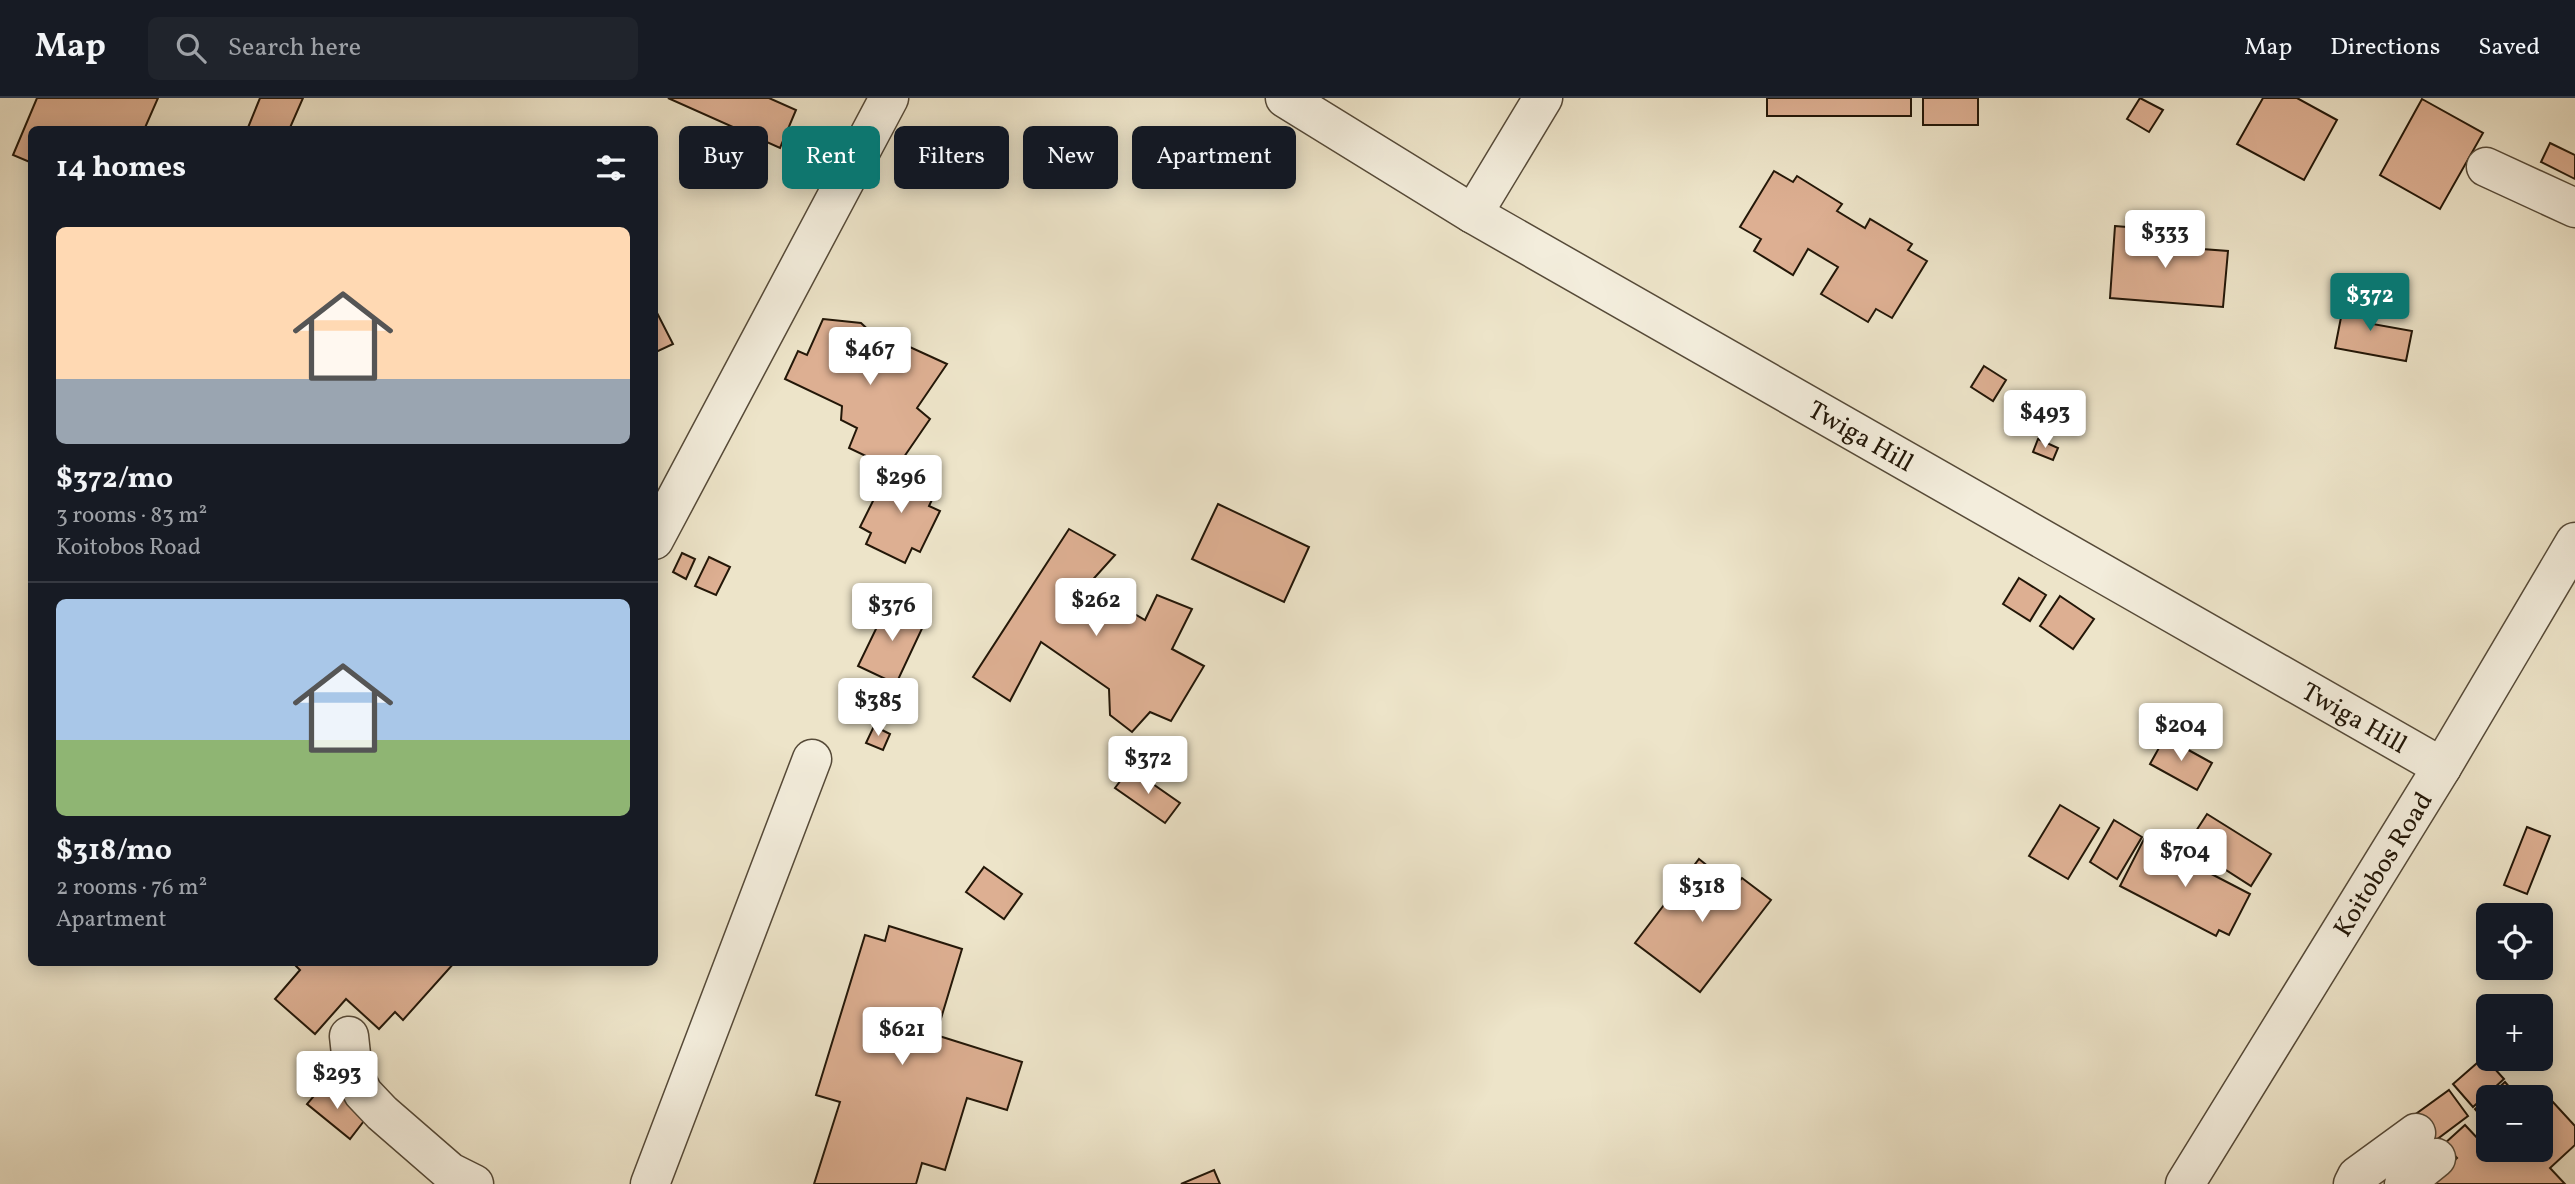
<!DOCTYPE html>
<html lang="en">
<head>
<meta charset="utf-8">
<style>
  body { margin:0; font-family:Vollkorn,serif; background:#20242c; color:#f1f3f6; height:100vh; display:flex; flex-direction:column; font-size:26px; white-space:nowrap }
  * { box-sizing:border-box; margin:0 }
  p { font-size:23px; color:#9ea1a6 }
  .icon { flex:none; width:38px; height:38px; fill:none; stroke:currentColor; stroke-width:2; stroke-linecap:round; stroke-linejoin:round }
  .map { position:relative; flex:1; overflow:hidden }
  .side { position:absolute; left:28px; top:28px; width:630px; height:840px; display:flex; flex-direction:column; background:#171b24; border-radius:10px; box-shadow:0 4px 18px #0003 }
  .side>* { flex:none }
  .banner { position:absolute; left:679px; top:28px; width:665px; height:63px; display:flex; gap:14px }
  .fabs { position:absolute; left:2476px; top:805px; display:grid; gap:14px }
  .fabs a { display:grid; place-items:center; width:77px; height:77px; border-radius:10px; background:#171b24; box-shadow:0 4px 18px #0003; font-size:35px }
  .price { position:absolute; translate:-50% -60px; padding:0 16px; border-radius:7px; background:#fff; color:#222; font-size:23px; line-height:46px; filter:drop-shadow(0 2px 4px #0008) }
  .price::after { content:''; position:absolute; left:50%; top:42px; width:21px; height:16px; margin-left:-10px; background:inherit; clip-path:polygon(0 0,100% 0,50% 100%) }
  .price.active { background:#0f766e; color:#fff }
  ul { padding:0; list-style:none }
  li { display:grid; align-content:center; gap:14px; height:371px; padding:0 28px }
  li+li { border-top:2px solid #363941 }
  li span { display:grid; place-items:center; height:217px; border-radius:10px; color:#555 }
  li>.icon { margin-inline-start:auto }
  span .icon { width:126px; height:126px; fill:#fffc; stroke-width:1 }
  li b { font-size:30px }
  h2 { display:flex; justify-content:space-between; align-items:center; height:84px; padding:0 28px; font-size:30px }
  .tag { padding:0 24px; border-radius:10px; background:#171b24; box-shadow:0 4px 18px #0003; font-size:24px; line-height:63px }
  .tag.active { background:#0f766e; color:#fff }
  header { display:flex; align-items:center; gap:42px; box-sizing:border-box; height:98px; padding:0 35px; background:#171b24; border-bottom:2px solid #363941 }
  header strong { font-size:33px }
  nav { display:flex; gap:38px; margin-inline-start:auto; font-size:24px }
  .search { width:490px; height:63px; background:#20242c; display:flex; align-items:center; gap:18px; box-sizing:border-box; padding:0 24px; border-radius:10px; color:#9ea1a6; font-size:26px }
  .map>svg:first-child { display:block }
  .building { fill:#ddaf92; stroke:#231708; stroke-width:2 }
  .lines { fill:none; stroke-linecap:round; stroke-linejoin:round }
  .minor-casing { stroke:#564a38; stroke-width:41 }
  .minor { stroke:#f3eddc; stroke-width:38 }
  .labels { text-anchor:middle; stroke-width:7; stroke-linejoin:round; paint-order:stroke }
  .street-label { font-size:26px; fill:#231708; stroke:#f3eddc }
</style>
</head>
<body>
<header>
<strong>Map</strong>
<div class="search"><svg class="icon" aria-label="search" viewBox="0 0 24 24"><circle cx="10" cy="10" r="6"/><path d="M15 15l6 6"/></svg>Search here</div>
<nav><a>Map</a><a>Directions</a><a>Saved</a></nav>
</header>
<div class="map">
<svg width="2575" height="1086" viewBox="0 0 2575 1086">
  <rect width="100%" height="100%" fill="#ede4c9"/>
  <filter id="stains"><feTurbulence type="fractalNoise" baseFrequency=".00286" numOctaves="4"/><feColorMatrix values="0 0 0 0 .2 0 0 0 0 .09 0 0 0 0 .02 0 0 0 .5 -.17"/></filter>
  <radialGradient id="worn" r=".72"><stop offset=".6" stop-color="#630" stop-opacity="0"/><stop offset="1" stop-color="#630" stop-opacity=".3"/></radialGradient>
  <!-- building -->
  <g class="building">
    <path d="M 37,0 L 158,0 L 144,32 L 32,32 L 32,65 L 13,57 Z"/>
    <path d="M 260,0 L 303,0 L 289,32 L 247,32 Z"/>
    <path d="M 668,0 L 769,0 L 796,12 L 780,50 Z"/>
    <rect x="1767" y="0" width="144" height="18"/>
    <rect x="1923" y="0" width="55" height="27"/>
    <path d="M 2140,0 L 2163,12 L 2149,34 L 2127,21 Z"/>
    <path d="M 2263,0 L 2297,0 L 2337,22 L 2304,82 L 2237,46 Z"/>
    <path d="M 2422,1 L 2483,35 L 2440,111 L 2380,77 Z"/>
    <path d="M 2550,45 L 2575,57 L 2575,81 L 2541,64 Z"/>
    <path d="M 1774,73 L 1793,84 L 1797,78 L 1842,106 L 1837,113 L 1865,130 L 1870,121 L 1912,146 L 1908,152 L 1927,163 L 1892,220 L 1876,211 L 1868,224 L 1821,196 L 1838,169 L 1808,151 L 1793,177 L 1754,153 L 1761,141 L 1740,129 Z"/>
    <path d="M 2115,128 L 2163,132 L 2162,148 L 2228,153 L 2223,209 L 2110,200 Z"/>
    <path d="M 2345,199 L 2371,204 L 2367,225 L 2412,233 L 2406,263 L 2335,250 Z"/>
    <path d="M 654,209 L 673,246 L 656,254 L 654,250 Z"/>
    <path d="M 823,221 L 861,225 L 875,238 L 871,247 L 881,250 L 888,239 L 947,266 L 917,310 L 930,321 L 895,372 L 849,350 L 857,330 L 841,322 L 842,308 L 785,281 L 798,253 L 807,257 Z"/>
    <path d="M 1984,268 L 2006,282 L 1993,303 L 1971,289 Z"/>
    <path d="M 2038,341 L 2058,350 L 2053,362 L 2033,354 Z"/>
    <path d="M 901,369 L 939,387 L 929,408 L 940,413 L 920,454 L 912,450 L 905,465 L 866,446 L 871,435 L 860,429 L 888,373 L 897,378 Z"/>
    <path d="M 1218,406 L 1309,449 L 1284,504 L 1192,461 Z"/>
    <path d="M 1069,431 L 1115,457 L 1087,488 L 1145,522 L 1157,497 L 1192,511 L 1172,551 L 1204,568 L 1171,623 L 1150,614 L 1132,634 L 1110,617 L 1109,591 L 1041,544 L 1010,603 L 973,579 Z"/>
    <path d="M 682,455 L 695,461 L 686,481 L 673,474 Z"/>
    <path d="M 709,459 L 730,469 L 716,497 L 695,488 Z"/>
    <path d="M 2019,480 L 2046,497 L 2030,523 L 2003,506 Z"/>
    <path d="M 2060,498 L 2094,521 L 2073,551 L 2040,528 Z"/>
    <path d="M 889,504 L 926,522 L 896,586 L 858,568 Z"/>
    <path d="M 857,585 L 892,602 L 881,623 L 847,606 Z"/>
    <path d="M 874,628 L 890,636 L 883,652 L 866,645 Z"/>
    <path d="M 2165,639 L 2212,665 L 2197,692 L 2150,666 Z"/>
    <path d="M 1130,670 L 1180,705 L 1165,725 L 1115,690 Z"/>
    <path d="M 2060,707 L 2099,730 L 2068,781 L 2029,758 Z"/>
    <path d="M 2207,716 L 2271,756 L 2251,788 L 2187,747 Z"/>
    <path d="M 2114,722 L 2142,739 L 2117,781 L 2090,764 Z"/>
    <path d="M 2527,729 L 2550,738 L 2527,796 L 2504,787 Z"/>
    <path d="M 2144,741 L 2250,796 L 2229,837 L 2219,832 L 2216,838 L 2120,788 Z"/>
    <path d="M 1699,761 L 1734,789 L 1742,780 L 1771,802 L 1700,894 L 1635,845 Z"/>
    <path d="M 984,769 L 1022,796 L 1004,821 L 966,794 Z"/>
    <path d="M 889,828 L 962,851 L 936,937 L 1022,964 L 1007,1012 L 967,1000 L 945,1072 L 922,1065 L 916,1086 L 814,1086 L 840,1004 L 816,997 L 865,837 L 885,843 Z"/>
    <path d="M 292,864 L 455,864 L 403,922 L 395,914 L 379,931 L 346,901 L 315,936 L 275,901 L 300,872 Z"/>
    <path d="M 2484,959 L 2504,981 L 2473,1009 L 2453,986 Z"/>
    <path d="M 2505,984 L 2518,999 L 2488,999 L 2488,1027 L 2475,1011 Z"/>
    <path d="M 325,985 L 367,1019 L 350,1041 L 307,1006 Z"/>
    <path d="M 2540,990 L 2575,1028 L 2575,1047 L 2550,1070 L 2565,1086 L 2429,1086 L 2457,1060 L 2444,1046 L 2465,1027 L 2481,1044 L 2488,1037 L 2488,1052 L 2541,1052 L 2541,999 L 2530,999 Z"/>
    <path d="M 2449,992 L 2468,1018 L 2432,1045 L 2413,1018 Z"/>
    <path d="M 1214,1072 L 1220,1086 L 1181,1086 Z"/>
  </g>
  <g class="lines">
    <!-- minor casing -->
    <g class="minor-casing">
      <g id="minor">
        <path id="s1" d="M 1285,0 L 1473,116 L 2442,669"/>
        <path d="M 2486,69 L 2575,110"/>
        <path d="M 1473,116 L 1543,0"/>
        <path d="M 654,442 L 889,0"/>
        <path d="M 349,938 L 353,975 L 363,995 L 382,1015 L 450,1074 L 474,1086"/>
        <path d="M 650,1086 L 812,661"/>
        <path id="s2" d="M 2185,1086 L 2442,669 L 2575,444"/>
        <path d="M 2353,1086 L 2357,1078 L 2416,1035"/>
        <path d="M 2404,1086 L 2436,1060"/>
      </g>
    </g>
    <!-- minor -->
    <use href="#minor" class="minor"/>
  </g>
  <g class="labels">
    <!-- street labels -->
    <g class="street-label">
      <text dy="9" stroke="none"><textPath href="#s1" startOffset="668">Twiga Hill</textPath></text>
      <text dy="9" stroke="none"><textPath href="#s1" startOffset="1236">Twiga Hill</textPath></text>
      <text dy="9" stroke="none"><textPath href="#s2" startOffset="376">Koitobos Road</textPath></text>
    </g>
  </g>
  <rect width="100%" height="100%" filter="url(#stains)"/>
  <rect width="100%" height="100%" fill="url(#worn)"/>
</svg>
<div class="fabs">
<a><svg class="icon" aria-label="locate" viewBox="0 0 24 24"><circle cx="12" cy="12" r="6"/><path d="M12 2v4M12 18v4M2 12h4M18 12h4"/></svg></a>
<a>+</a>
<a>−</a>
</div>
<b class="price" style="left:2165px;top:172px">$333</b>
<b class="price active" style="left:2370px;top:235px">$372</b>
<b class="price" style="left:870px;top:289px">$467</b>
<b class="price" style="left:2045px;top:352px">$493</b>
<b class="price" style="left:901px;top:417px">$296</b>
<b class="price" style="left:1096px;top:540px">$262</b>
<b class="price" style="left:892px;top:545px">$376</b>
<b class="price" style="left:878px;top:640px">$385</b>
<b class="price" style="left:2181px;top:665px">$204</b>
<b class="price" style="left:1148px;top:698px">$372</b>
<b class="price" style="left:2185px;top:791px">$704</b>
<b class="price" style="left:1702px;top:826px">$318</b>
<b class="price" style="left:902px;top:969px">$621</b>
<b class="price" style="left:337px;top:1013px">$293</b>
<div class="banner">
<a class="tag">Buy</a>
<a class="tag active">Rent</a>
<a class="tag">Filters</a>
<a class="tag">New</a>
<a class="tag">Apartment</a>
</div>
<section class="side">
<h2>14 homes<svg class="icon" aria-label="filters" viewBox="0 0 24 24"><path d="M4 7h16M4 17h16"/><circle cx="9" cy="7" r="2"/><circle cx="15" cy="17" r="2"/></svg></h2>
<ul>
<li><span style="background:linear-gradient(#ffd9b3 70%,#9aa5b1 0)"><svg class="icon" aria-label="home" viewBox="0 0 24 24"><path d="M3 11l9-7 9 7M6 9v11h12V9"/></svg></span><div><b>$372/mo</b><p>3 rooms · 83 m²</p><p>Koitobos Road</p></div></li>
<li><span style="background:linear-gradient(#a9c7e8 65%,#8fb573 0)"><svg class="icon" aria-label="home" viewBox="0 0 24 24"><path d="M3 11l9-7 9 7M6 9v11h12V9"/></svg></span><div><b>$318/mo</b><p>2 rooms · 76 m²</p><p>Apartment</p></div></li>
</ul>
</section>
</div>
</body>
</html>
